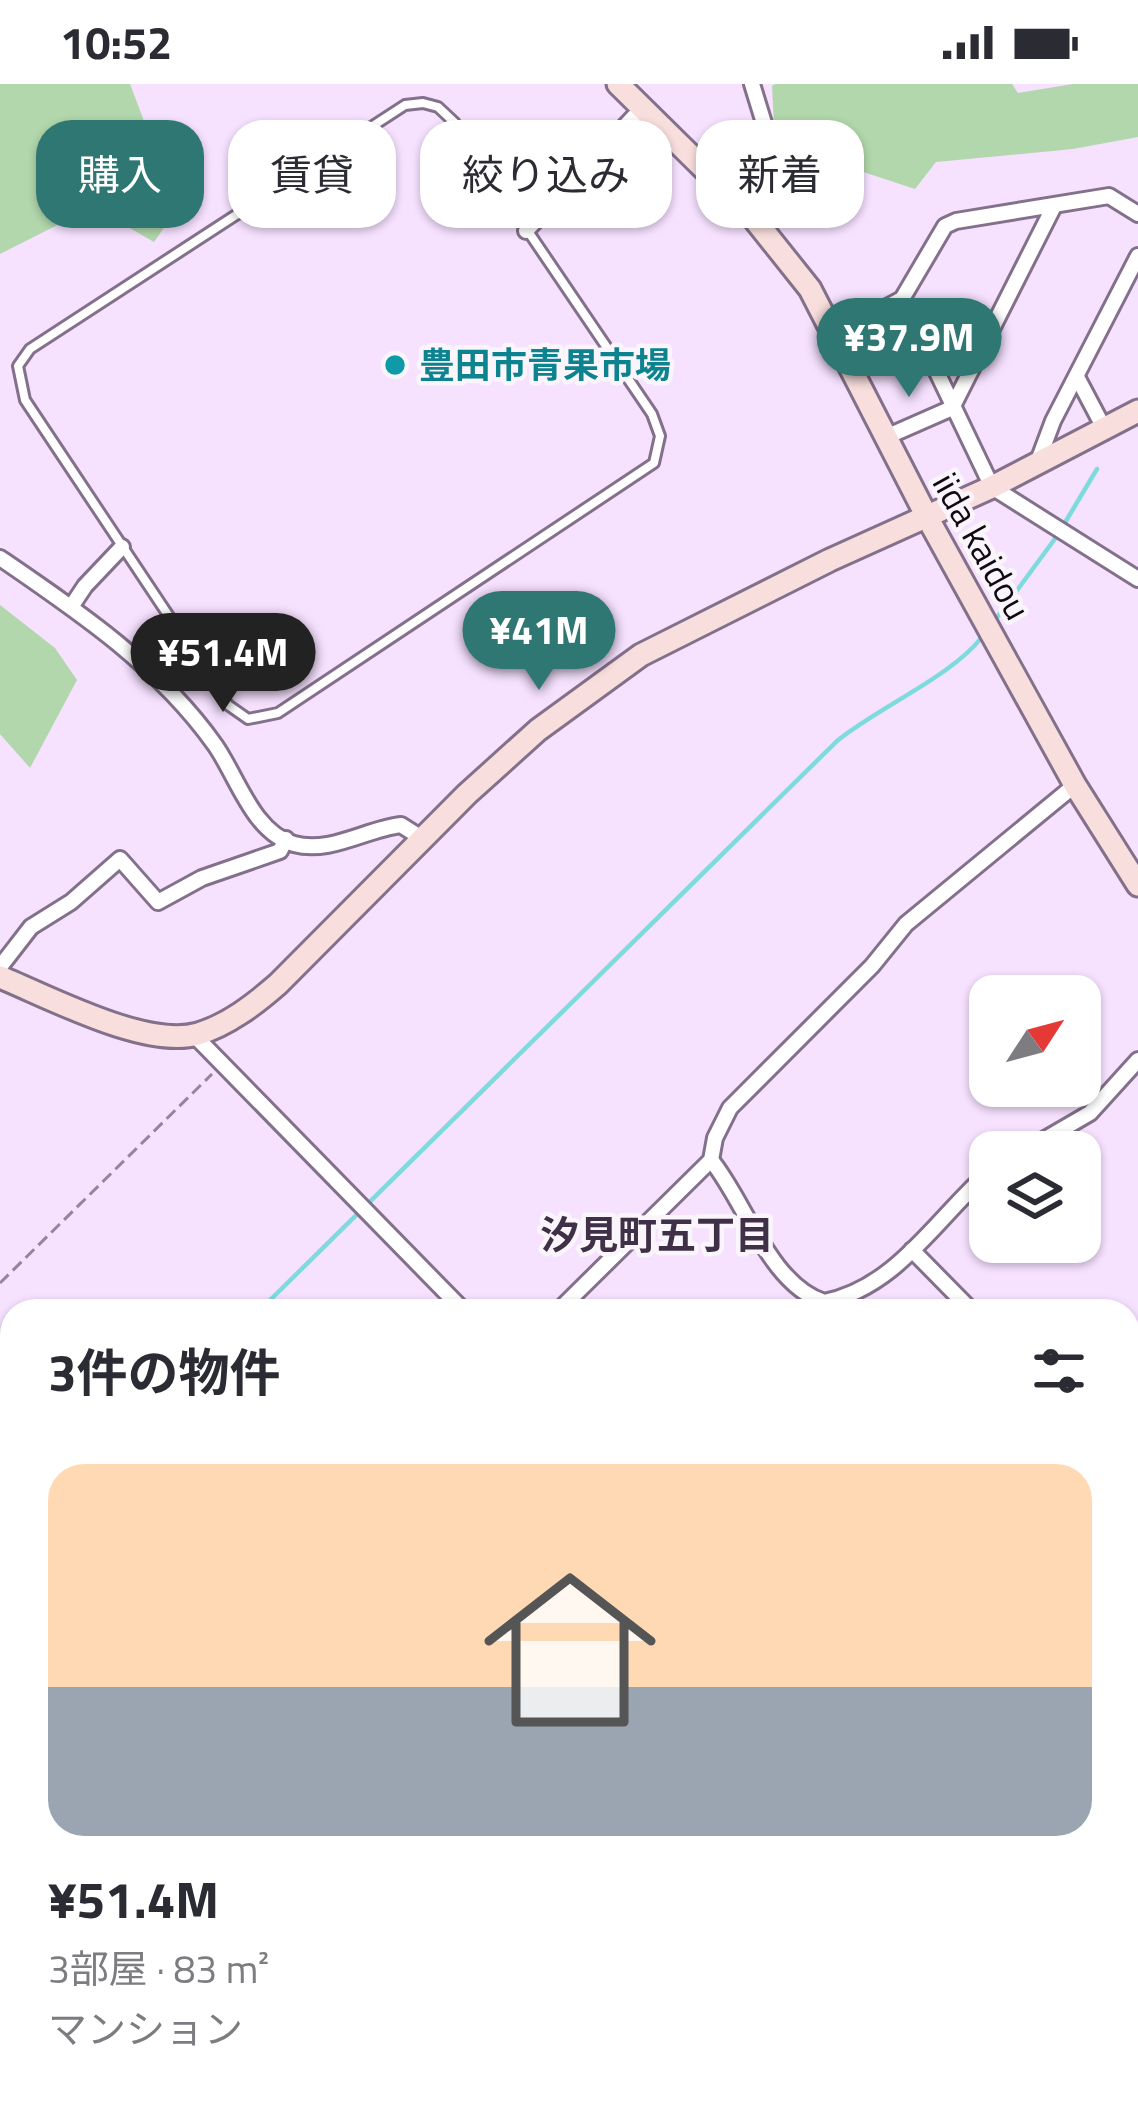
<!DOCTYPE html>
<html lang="ja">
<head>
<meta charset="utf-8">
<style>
  body { margin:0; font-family:"Titillium Web","Noto Sans JP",sans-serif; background:#f2f2f3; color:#2b2b33; height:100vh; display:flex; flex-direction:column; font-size:45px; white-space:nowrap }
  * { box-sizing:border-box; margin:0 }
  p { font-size:39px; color:#7c7c81 }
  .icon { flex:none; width:66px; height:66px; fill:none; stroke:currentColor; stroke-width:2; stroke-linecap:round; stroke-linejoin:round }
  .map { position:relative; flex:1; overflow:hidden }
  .side { position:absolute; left:0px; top:1215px; width:1140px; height:807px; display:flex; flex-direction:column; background:#fff; border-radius:36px 36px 0 0; box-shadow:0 3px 9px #0004 }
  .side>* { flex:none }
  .banner { position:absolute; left:36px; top:36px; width:1068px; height:108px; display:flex; gap:24px }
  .needle { width:78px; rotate:54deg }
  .controls { position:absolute; left:969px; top:891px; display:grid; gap:24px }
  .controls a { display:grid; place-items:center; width:132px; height:132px; border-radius:24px; background:#fff; box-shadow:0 3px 9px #0004; font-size:60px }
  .price { position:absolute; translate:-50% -102px; padding:0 27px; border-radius:42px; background:#2e7773; color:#fff; font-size:39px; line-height:78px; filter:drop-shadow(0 3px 6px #0008) }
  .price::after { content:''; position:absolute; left:50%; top:72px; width:36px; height:27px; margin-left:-18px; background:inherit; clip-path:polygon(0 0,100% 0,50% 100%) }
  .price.active { background:#222; color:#fff }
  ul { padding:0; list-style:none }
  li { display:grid; align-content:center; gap:24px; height:636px; padding:0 48px }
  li+li { border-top:3px solid #e1e1e2 }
  li span { display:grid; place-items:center; height:372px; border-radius:36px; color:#555 }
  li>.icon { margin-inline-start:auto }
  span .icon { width:216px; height:216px; fill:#fffc; stroke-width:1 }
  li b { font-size:51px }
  h2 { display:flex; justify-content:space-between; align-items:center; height:144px; padding:0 48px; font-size:51px }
  .tag { padding:0 42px; border-radius:36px; background:#fff; box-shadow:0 3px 9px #0004; font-size:42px; line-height:108px }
  .tag.active { background:#2e7773; color:#fff }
  .status { display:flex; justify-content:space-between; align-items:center; height:84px; padding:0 60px; background:#fff; direction:ltr }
  .status svg { height:33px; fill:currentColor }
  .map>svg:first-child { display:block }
  .green { fill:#b2d7ac }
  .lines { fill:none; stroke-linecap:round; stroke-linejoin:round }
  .stream { stroke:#7edbdd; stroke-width:4.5 }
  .river { stroke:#7edbdd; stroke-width:27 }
  .lane-casing { stroke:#83708a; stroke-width:14 }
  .street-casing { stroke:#83708a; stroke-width:20 }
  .secondary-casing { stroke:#83708a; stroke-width:27 }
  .path { stroke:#94859a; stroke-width:3; stroke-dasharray:12 6; stroke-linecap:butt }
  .lane { stroke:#fff; stroke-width:8 }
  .street { stroke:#fff; stroke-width:14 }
  .secondary { stroke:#f8dedd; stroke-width:21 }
  .culture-dot { fill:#0f9aa8; stroke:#faf5fb; stroke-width:4.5 }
  .labels { text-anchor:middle; stroke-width:9; stroke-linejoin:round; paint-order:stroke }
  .culture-label { font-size:36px; font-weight:bold; fill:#0d838f; stroke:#faf5fb; text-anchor:start }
  .street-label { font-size:36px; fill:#100913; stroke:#faf5fb }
  .neighbourhood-label { font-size:39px; font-weight:bold; fill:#403047; stroke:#faf5fb }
</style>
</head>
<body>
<div class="status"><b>10:52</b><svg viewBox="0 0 49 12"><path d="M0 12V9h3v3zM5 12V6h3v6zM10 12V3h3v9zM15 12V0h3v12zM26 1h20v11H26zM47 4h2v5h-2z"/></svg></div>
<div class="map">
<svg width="1138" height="2020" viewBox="0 0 1138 2020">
  <rect width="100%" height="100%" fill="#f6e1ff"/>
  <!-- green -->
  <g class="green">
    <path d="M 0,0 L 130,0 L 161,82 L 189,108 L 154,158 L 93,123 L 0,170 Z"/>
    <path d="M 775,0 L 1012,0 L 1018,9 L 1073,0 L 1138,0 L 1138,53 L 1073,65 L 936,78 L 915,105 L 833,78 L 808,88 L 774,40 L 772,2 Z"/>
    <path d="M 0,521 L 55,564 L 77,596 L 30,684 L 0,650 Z"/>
  </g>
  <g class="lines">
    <!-- stream -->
    <g class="stream">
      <path d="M 1063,442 L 1097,385"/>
      <path d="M 993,539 L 1057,452"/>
      <path d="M 259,1227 L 837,657 C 879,623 952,592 982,553"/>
      <path d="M 0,1479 L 12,1467"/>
    </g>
    <!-- river -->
    <g class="river">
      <path d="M 0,1580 L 12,1587"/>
      <path d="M 594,2010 L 601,2020"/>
    </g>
    <!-- lane casing -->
    <g class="lane-casing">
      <path id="lane" d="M 423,19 L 438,23 L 454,38 L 652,330 L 660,352 L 654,379 L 278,629 L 248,635 L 228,621 L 25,316 L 18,282 L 30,265 L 405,21 Z"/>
    </g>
    <!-- street casing -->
    <g class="street-casing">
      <g id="street">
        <path d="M 751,131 L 775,75 L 752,0"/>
        <path d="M 526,147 L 642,24"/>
        <path d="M 902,215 L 992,403 L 1138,495"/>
        <path d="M 834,251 L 902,215 L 945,142 L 956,137 L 1109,112 L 1138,130"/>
        <path d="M 1077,293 L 1105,346"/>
        <path d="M 886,353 L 952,324 L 1054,122"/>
        <path d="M 1038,377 L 1053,337 L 1138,172"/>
        <path d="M 0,474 C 79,528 159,582 215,661 C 237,692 253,749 294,760 C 330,770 366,745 401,741 L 423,755"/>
        <path d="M 71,523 L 85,502 L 122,463"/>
        <path d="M 0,883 L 31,843 L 71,818 L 120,775 L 158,818 L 202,794 L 280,767 L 286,755"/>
        <path d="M 194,951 L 464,1227"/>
        <path d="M 1023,1068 L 1090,1029 L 1138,976"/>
        <path d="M 711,1076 C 745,1117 769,1200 824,1218 C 897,1204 938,1132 990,1087"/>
        <path d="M 912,1166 L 972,1227"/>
        <path d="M 558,1227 L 711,1076 L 715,1054 L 730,1024 L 872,882 L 906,840 L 1075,701"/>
        <path d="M 1128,1322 L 1138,1312"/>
        <path d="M 1128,1465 L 1138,1463"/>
        <path d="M 1128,1662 L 1138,1668"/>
        <path d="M 1128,1896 L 1138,1906"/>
        <path d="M 0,1971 L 12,1971"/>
        <path d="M 213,2020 L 214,2010"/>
        <path d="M 412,2020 L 423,2010"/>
      </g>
    </g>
    <!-- secondary casing -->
    <g class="secondary-casing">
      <g id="secondary">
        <path d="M 618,0 L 751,131 L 810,205 L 926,431 L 1075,701 L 1138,801"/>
        <path d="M 0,893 C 49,913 146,965 198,950 C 228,941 255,920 278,900 L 467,710 L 538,646 L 641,571 L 830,476 L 992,403 L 1138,327"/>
      </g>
    </g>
    <!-- path -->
    <g class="path">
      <path d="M 0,1199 L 212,990"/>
      <path d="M 0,1542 L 12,1548"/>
      <path d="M 0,1609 L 12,1616"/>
      <path d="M 544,2010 L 552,2020"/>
      <path d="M 612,2010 L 617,2020"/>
    </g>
    <!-- lane -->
    <use href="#lane" class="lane"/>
    <!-- street -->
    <use href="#street" class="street"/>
    <!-- secondary -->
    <use href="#secondary" class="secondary"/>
  </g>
  <!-- markers -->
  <circle class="culture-dot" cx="395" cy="281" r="12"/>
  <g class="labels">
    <!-- culture labels -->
    <g class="culture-label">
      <text x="419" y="294">豊田市青果市場</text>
    </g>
    <!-- street labels -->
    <g class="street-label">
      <text transform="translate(982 462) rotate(61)" y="13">iida kaidou</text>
    </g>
    <!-- neighbourhood labels -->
    <g class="neighbourhood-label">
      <text x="657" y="1165">汐見町五丁目</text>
    </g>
  </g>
</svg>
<div class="controls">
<a><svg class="needle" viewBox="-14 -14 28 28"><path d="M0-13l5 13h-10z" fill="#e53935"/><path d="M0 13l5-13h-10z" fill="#7c7c81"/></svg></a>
<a><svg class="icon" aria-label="layers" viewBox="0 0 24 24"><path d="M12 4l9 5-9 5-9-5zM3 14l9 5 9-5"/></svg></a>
</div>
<b class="price" style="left:909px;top:316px">¥37.9M</b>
<b class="price" style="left:539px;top:609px">¥41M</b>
<b class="price active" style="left:223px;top:631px">¥51.4M</b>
<div class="banner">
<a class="tag active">購入</a>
<a class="tag">賃貸</a>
<a class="tag">絞り込み</a>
<a class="tag">新着</a>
</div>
<section class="side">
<h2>3件の物件<svg class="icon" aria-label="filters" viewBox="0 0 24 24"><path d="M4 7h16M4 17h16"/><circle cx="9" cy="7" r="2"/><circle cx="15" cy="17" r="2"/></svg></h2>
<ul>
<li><span style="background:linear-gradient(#ffd9b3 60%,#9aa5b1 0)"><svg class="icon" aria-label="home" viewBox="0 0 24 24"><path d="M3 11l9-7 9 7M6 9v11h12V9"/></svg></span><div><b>¥51.4M</b><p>3部屋 · 83 m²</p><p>マンション</p></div></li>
</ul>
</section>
</div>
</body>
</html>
